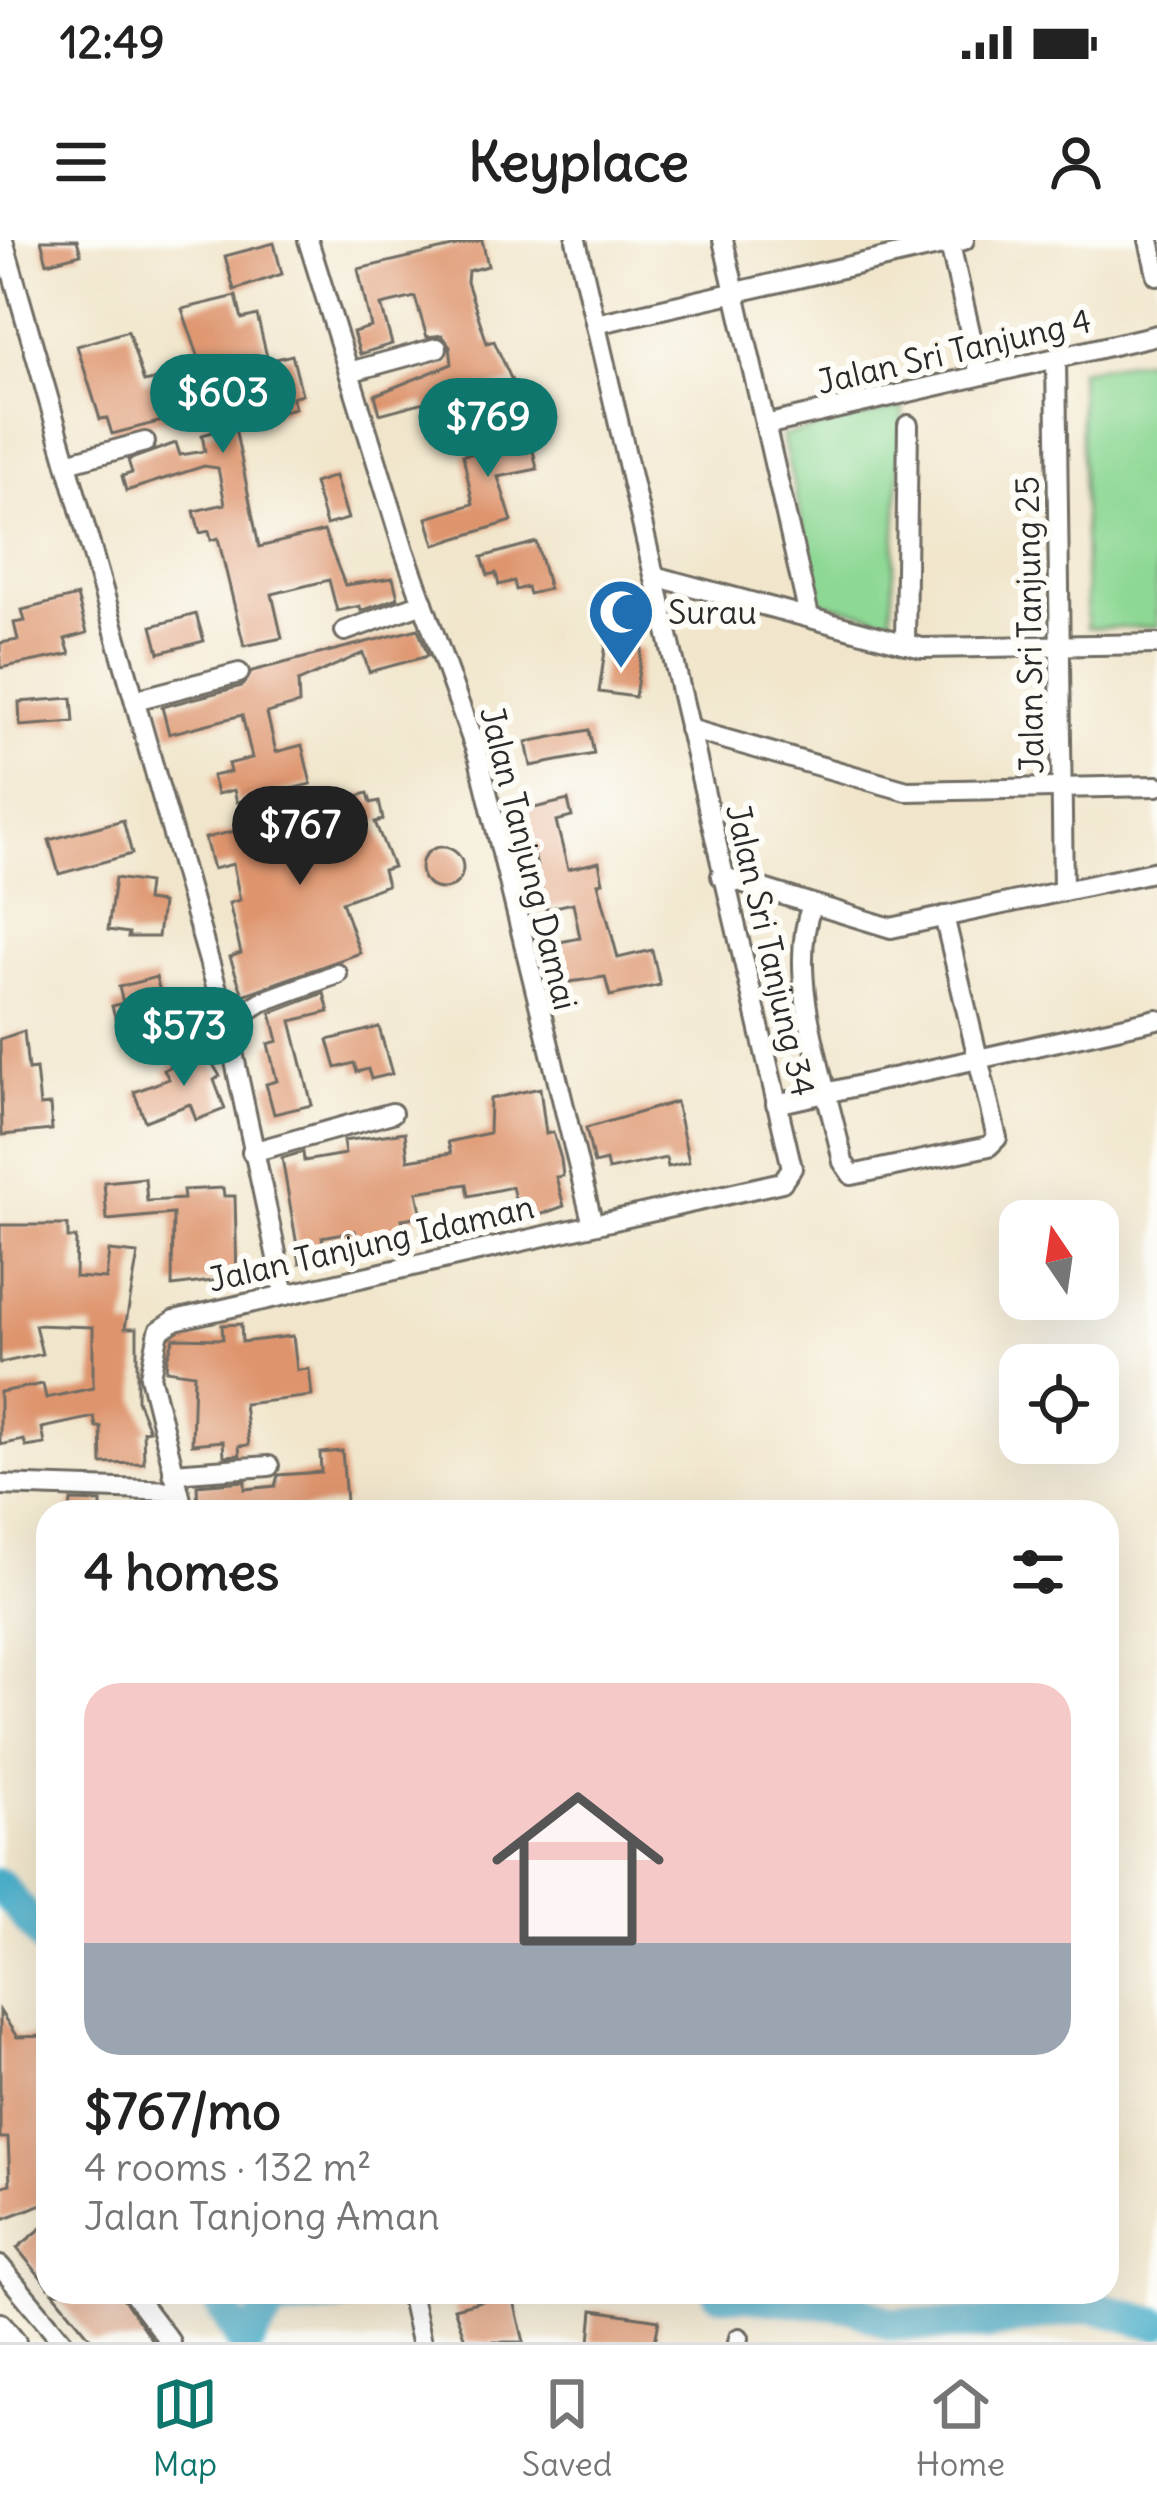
<!DOCTYPE html>
<html lang="en">
<head>
<meta charset="utf-8">
<style>
  body { margin:0; font-family:Delius,sans-serif; background:#f6f6f6; color:#222; height:100vh; display:flex; flex-direction:column; font-size:45px; white-space:nowrap }
  * { box-sizing:border-box; margin:0 }
  p { font-size:39px; color:#767676 }
  .icon { flex:none; width:66px; height:66px; fill:none; stroke:currentColor; stroke-width:2; stroke-linecap:round; stroke-linejoin:round }
  .map { position:relative; flex:1; overflow:hidden }
  .panel { position:absolute; left:36px; top:1260px; width:1083px; height:804px; display:flex; flex-direction:column; background:#fff; border-radius:36px; box-shadow:0 12px 48px #0002 }
  .panel>* { flex:none }
  .needle { width:78px; rotate:347deg }
  .tools { position:absolute; left:999px; top:960px; display:grid; gap:24px }
  .tools a { display:grid; place-items:center; width:120px; height:120px; border-radius:24px; background:#fff; box-shadow:0 12px 48px #0002; font-size:60px }
  .price { position:absolute; translate:-50% -102px; padding:0 27px; border-radius:42px; background:#0f766e; color:#fff; font-size:39px; line-height:78px; filter:drop-shadow(0 3px 6px #0008) }
  .price::after { content:''; position:absolute; left:50%; top:72px; width:36px; height:27px; margin-left:-18px; background:inherit; clip-path:polygon(0 0,100% 0,50% 100%) }
  .price.on { background:#222; color:#fff }
  ul { padding:0; list-style:none }
  li { display:grid; align-content:center; gap:24px; height:636px; padding:0 48px }
  li span { display:grid; place-items:center; height:372px; border-radius:36px; color:#555 }
  li>.icon { margin-inline-start:auto }
  span .icon { width:216px; height:216px; fill:#fffc; stroke-width:1 }
  li b { font-size:51px }
  h2 { display:flex; justify-content:space-between; align-items:center; height:144px; padding:0 48px; font-size:51px }
  .status { display:flex; justify-content:space-between; align-items:center; height:84px; padding:0 60px; background:#fff; direction:ltr }
  .status svg { height:33px; fill:currentColor }
  header { display:flex; justify-content:space-between; align-items:center; height:156px; padding:0 48px; background:#fff; font-size:54px; font-weight:700 }
  .menu { display:flex; justify-content:space-around; align-items:center; height:168px; border-top:3px solid #e0e0e0; background:#fff; font-size:33px; color:#767676 }
  .menu a { display:grid; justify-items:center; gap:6px }
  .menu .on { color:#0f766e }
  .map>svg:first-child { display:block }
  .green { fill:#8ed895; stroke:#5c8260; stroke-width:3 }
  .lines { fill:none; stroke-linecap:round; stroke-linejoin:round }
  .river { stroke:#4bafca; stroke-width:33 }
  .building { fill:#de956e }
  .minor-casing { stroke:#706c63; stroke-width:24 }
  .major-casing { stroke:#706c63; stroke-width:30 }
  .minor { stroke:#fff; stroke-width:18 }
  .major { stroke:#fff; stroke-width:24 }
  .labels { text-anchor:middle; stroke-width:12; stroke-linejoin:round; paint-order:stroke }
  .street-label { font-size:33px; fill:#2b2b2b; stroke:#fdfcf7 }
  .poi-label { font-size:33px; fill:#2b2b2b; stroke:#fdfcf7; text-anchor:start }
</style>
</head>
<body>
<div class="status"><b>12:49</b><svg viewBox="0 0 49 12"><path d="M0 12V9h3v3zM5 12V6h3v6zM10 12V3h3v9zM15 12V0h3v12zM26 1h20v11H26zM47 4h2v5h-2z"/></svg></div>
<header><svg class="icon" aria-label="menu" viewBox="0 0 24 24"><path d="M4 6h16M4 12h16M4 18h16"/></svg>Keyplace<svg class="icon" aria-label="person" viewBox="0 0 24 24"><circle cx="12" cy="8" r="4"/><path d="M4 21q1-7 8-7t8 7"/></svg></header>
<div class="map">
<svg width="1157" height="2102" viewBox="0 0 1157 2102">
  <rect width="100%" height="100%" fill="#fdfcf7"/>
  <filter id="ink" filterUnits="userSpaceOnUse"><feTurbulence type="fractalNoise" baseFrequency=".00833" numOctaves="2"/><feDisplacementMap in="SourceGraphic" scale="24" xChannelSelector="R" yChannelSelector="G"/><feConvolveMatrix kernelMatrix="1 2 1 2 8 2 1 2 1" color-interpolation-filters="sRGB"/></filter>
  <filter id="wash" filterUnits="userSpaceOnUse"><feTurbulence type="fractalNoise" baseFrequency=".004" numOctaves="4" result="noise"/><feDisplacementMap in="SourceGraphic" scale="48" xChannelSelector="R" yChannelSelector="G"/><feGaussianBlur stdDeviation="2.7" result="paint"/><feColorMatrix in="noise" values="0 0 0 0 0 0 0 0 0 0 0 0 0 0 0 0 0 1.4 0 .05"/><feComposite in="paint" operator="in"/></filter>
  <g filter="url(#wash)">
    <rect width="100%" height="100%" fill="#f1e6cc"/>
    <!-- green -->
    <g class="green">
      <path d="M 1153,118 L 1157,387 L 1087,388 L 1079,130 Z"/>
      <path d="M 903,167 L 891,380 L 820,361 L 782,196 Z"/>
    </g>
    <g class="lines">
      <!-- river -->
      <g class="river">
        <path d="M 0,1645 L 48,1704"/>
        <path d="M 213,2052 L 243,2102"/>
        <path d="M 718,2052 L 852,2066 L 891,2084 L 988,2084 L 1090,2066 L 1157,2084"/>
        <path d="M 247,2102 L 274,2064 L 368,2052"/>
      </g>
    </g>
    <g id="blocks">
      <!-- building -->
      <g class="building">
        <path d="M 41,0 L 77,0 L 81,14 L 47,23 Z"/>
        <path d="M 482,0 L 488,26 L 468,31 L 467,42 L 487,103 L 494,101 L 513,143 L 457,153 L 462,168 L 448,172 L 446,166 L 427,172 L 424,162 L 380,174 L 375,155 L 452,124 L 450,106 L 442,95 L 427,97 L 415,57 L 381,65 L 392,104 L 360,114 L 353,92 L 371,87 L 358,29 Z"/>
        <path d="M 274,3 L 282,34 L 234,50 L 225,16 Z"/>
        <path d="M 236,56 L 242,79 L 257,75 L 268,121 L 292,115 L 302,154 L 292,157 L 295,168 L 263,177 L 257,156 L 230,163 L 259,307 L 324,291 L 345,345 L 393,338 L 398,358 L 361,371 L 360,366 L 337,371 L 329,340 L 272,354 L 282,398 L 244,406 L 218,298 L 211,300 L 209,291 L 200,293 L 194,271 L 225,264 L 218,228 L 204,226 L 126,251 L 122,236 L 132,233 L 128,220 L 176,203 L 180,215 L 205,211 L 202,195 L 223,189 L 216,167 L 112,194 L 107,178 L 100,179 L 77,106 L 128,91 L 144,142 L 203,130 L 182,69 Z"/>
        <path d="M 526,178 L 537,229 L 498,237 L 512,281 L 435,305 L 427,278 L 473,264 L 463,215 L 475,213 L 470,190 Z"/>
        <path d="M 335,236 L 348,279 L 326,285 L 314,243 Z"/>
        <path d="M 536,302 L 549,349 L 529,354 L 527,347 L 516,350 L 514,341 L 499,345 L 496,333 L 488,335 L 482,317 Z"/>
        <path d="M 77,356 L 87,393 L 65,399 L 70,414 L 0,428 L 0,403 L 18,400 L 14,383 L 25,381 L 22,370 Z"/>
        <path d="M 196,374 L 204,401 L 159,413 L 152,386 Z"/>
        <path d="M 418,389 L 428,416 L 369,432 L 363,413 L 298,442 L 299,464 L 267,473 L 276,512 L 302,505 L 311,544 L 237,562 L 234,550 L 217,554 L 212,536 L 230,532 L 228,524 L 252,518 L 242,475 L 169,494 L 162,467 L 242,446 L 252,431 Z"/>
        <path d="M 606,404 L 642,409 L 635,457 L 599,452 Z"/>
        <path d="M 72,458 L 74,482 L 20,486 L 19,462 Z"/>
        <path d="M 589,490 L 594,514 L 531,526 L 526,502 Z"/>
        <path d="M 368,553 L 371,563 L 379,561 L 383,580 L 375,582 L 393,627 L 383,630 L 387,645 L 342,662 L 360,713 L 243,755 L 230,717 L 241,713 L 229,663 L 240,660 L 233,624 L 213,629 L 205,598 L 342,566 L 341,560 Z"/>
        <path d="M 568,560 L 572,577 L 556,581 L 568,629 L 599,622 L 603,642 L 598,643 L 618,718 L 652,710 L 660,745 L 610,756 L 605,737 L 555,744 L 553,732 L 546,734 L 540,706 L 580,698 L 573,663 L 546,669 L 534,614 L 527,615 L 517,572 Z"/>
        <path d="M 123,580 L 132,614 L 59,634 L 49,600 Z"/>
        <circle cx="442" cy="628" r="21"/>
        <path d="M 115,638 L 148,643 L 146,661 L 162,663 L 158,697 L 128,697 L 129,693 L 108,690 Z"/>
        <path d="M 156,737 L 162,759 L 116,780 L 112,766 L 123,763 L 119,747 Z"/>
        <path d="M 324,753 L 329,772 L 291,781 L 312,865 L 274,874 L 266,844 L 277,841 L 268,804 L 278,801 L 271,773 Z"/>
        <path d="M 379,787 L 392,834 L 371,839 L 368,829 L 357,832 L 354,823 L 336,828 L 328,800 Z"/>
        <path d="M 24,791 L 28,830 L 36,829 L 40,866 L 50,865 L 52,890 L 2,895 L 0,799 Z"/>
        <path d="M 203,808 L 220,836 L 214,840 L 225,869 L 196,880 L 190,864 L 145,881 L 134,852 L 169,839 L 164,830 Z"/>
        <path d="M 540,848 L 546,894 L 553,892 L 561,919 L 563,936 L 556,937 L 564,966 L 521,982 L 512,947 L 469,956 L 467,944 L 417,952 L 422,976 L 402,979 L 406,997 L 356,1001 L 355,991 L 322,997 L 326,1019 L 300,1023 L 282,918 L 303,912 L 304,921 L 345,914 L 343,901 L 405,892 L 408,920 L 451,913 L 448,902 L 489,893 L 490,859 Z"/>
        <path d="M 676,862 L 689,922 L 668,927 L 666,918 L 608,930 L 606,921 L 594,924 L 586,888 Z"/>
        <path d="M 145,938 L 147,961 L 184,959 L 183,950 L 223,948 L 224,956 L 235,956 L 237,1038 L 172,1046 L 173,974 L 107,980 L 104,942 Z"/>
        <path d="M 0,985 L 68,985 L 68,998 L 76,998 L 75,1037 L 106,1039 L 109,1011 L 138,1014 L 125,1088 L 137,1088 L 137,1160 L 149,1190 L 143,1191 L 144,1223 L 102,1224 L 101,1187 L 96,1187 L 94,1177 L 42,1188 L 45,1204 L 26,1207 L 24,1200 L 0,1205 L 0,1152 L 43,1144 L 46,1158 L 93,1148 L 93,1087 L 35,1085 L 42,1114 L 0,1123 Z"/>
        <path d="M 241,1084 L 242,1102 L 293,1096 L 297,1130 L 309,1129 L 312,1156 L 244,1164 L 249,1205 L 239,1206 L 240,1215 L 224,1216 L 223,1201 L 192,1204 L 194,1134 L 166,1130 L 167,1118 L 174,1098 L 223,1099 L 222,1085 Z"/>
        <path d="M 342,1211 L 346,1262 L 285,1272 L 198,1270 L 197,1245 L 245,1241 L 245,1249 L 275,1246 L 278,1235 L 321,1232 L 320,1213 Z"/>
        <path d="M 71,1261 L 101,1262 L 101,1272 L 70,1272 Z"/>
        <path d="M 0,1771 L 17,1797 L 48,1796 L 48,1962 L 0,1980 L 0,1947 L 10,1944 L 8,1898 L 0,1898 Z"/>
        <path d="M 48,1983 L 48,2046 L 17,2008 Z"/>
        <path d="M 53,2052 L 119,2052 L 153,2102 L 94,2102 Z"/>
        <path d="M 512,2053 L 524,2102 L 466,2102 L 454,2068 Z"/>
        <path d="M 593,2070 L 659,2080 L 655,2102 L 590,2102 Z"/>
      </g>
    </g>
  </g>
  <g filter="url(#ink)">
    <use href="#blocks" fill-opacity="0" stroke="#706c63" stroke-width="3"/>
    <g class="lines">
      <!-- minor casing -->
      <g class="minor-casing">
        <g id="minor">
          <path d="M 3,0 L 227,784 L 285,1055"/>
          <path d="M 308,0 L 404,310 L 479,519 L 592,981"/>
          <path d="M 723,0 L 809,376"/>
          <path d="M 949,0 L 980,135"/>
          <path d="M 1149,0 L 1157,35"/>
          <path d="M 596,84 L 964,0"/>
          <path d="M 1056,118 L 1063,651"/>
          <path d="M 349,132 L 437,108"/>
          <path d="M 765,185 L 1157,95"/>
          <path d="M 67,223 L 145,202"/>
          <path d="M 654,336 L 922,408 L 1157,404"/>
          <path d="M 345,391 L 423,363"/>
          <path d="M 905,404 L 908,185"/>
          <path d="M 135,460 L 239,433"/>
          <path d="M 689,489 L 907,551 L 1157,546"/>
          <path d="M 721,636 L 891,688 L 1157,631"/>
          <path d="M 812,665 C 784,736 828,848 843,922 L 852,935 L 989,906 L 997,898 L 944,676"/>
          <path d="M 227,784 L 261,762 L 337,734"/>
          <path d="M 776,864 L 1157,779"/>
          <path d="M 252,912 L 392,873"/>
          <path d="M 173,1233 L 269,1226"/>
          <path d="M 0,1245 L 177,1251"/>
          <path d="M 184,1272 L 150,1136 L 159,1091 L 175,1080 L 782,942 L 792,928 L 576,0"/>
          <path d="M 0,2026 L 63,2102"/>
          <path d="M 132,2052 L 170,2102"/>
          <path d="M 410,2052 L 421,2102"/>
          <path d="M 738,2102 L 739,2098"/>
        </g>
      </g>
      <!-- major casing -->
      <g class="major-casing">
        <path id="major" d="M 0,2086 L 13,2102"/>
      </g>
      <!-- minor -->
      <use href="#minor" class="minor"/>
      <!-- major -->
      <use href="#major" class="major"/>
    </g>
  </g>
  <!-- icons -->
  <defs>
    <g id="mosque-pin" transform="scale(3.45)"><path d="M0 17L-7.5 6A9.5 9.5 0 1 1 7.5 6Z" fill="#1f6fb2" stroke="#fdfcf7"/><path d="M3.5-4.9A6 6 0 1 0 3.5 4.9A5 5 0 1 1 3.5-4.9Z" fill="#fff"/></g>
  </defs>
  <g fill-rule="evenodd">
    <use href="#mosque-pin" x="621" y="372"/>
  </g>
  <g class="labels">
    <!-- street labels -->
    <g class="street-label">
      <text transform="translate(954 111) rotate(-13)" y="12">Jalan Sri Tanjung 4</text>
      <text transform="translate(1029 385) rotate(-91)" y="12">Jalan Sri Tanjung 25</text>
      <text transform="translate(529 618) rotate(76)" y="12">Jalan Tanjung Damai</text>
      <text transform="translate(771 710) rotate(77)" y="12">Jalan Sri Tanjung 34</text>
      <text transform="translate(371 1003) rotate(-13)" y="12">Jalan Tanjung Idaman</text>
    </g>
    <!-- poi labels -->
    <g class="poi-label">
      <text x="668" y="384">Surau</text>
    </g>
  </g>
</svg>
<div class="tools">
<a><svg class="needle" viewBox="-14 -14 28 28"><path d="M0-13l5 13h-10z" fill="#e53935"/><path d="M0 13l5-13h-10z" fill="#767676"/></svg></a>
<a><svg class="icon" aria-label="locate" viewBox="0 0 24 24"><circle cx="12" cy="12" r="6"/><path d="M12 2v4M12 18v4M2 12h4M18 12h4"/></svg></a>
</div>
<b class="price" style="left:223px;top:216px">$603</b>
<b class="price" style="left:488px;top:240px">$769</b>
<b class="price on" style="left:300px;top:648px">$767</b>
<b class="price" style="left:184px;top:849px">$573</b>
<section class="panel">
<h2>4 homes<svg class="icon" aria-label="filters" viewBox="0 0 24 24"><path d="M4 7h16M4 17h16"/><circle cx="9" cy="7" r="2"/><circle cx="15" cy="17" r="2"/></svg></h2>
<ul>
<li><span style="background:linear-gradient(#f6c9c9 70%,#9aa5b1 0)"><svg class="icon" aria-label="home" viewBox="0 0 24 24"><path d="M3 11l9-7 9 7M6 9v11h12V9"/></svg></span><div><b>$767/mo</b><p>4 rooms · 132 m²</p><p>Jalan Tanjong Aman</p></div></li>
</ul>
</section>
</div>
<nav class="menu">
<a class="on"><svg class="icon" aria-label="map" viewBox="0 0 24 24"><path d="M3 6l6-2 6 2 6-2v14l-6 2-6-2-6 2zM9 4v14M15 6v14"/></svg>Map</a>
<a><svg class="icon" aria-label="saved" viewBox="0 0 24 24"><path d="M7 4h10v16l-5-4-5 4z"/></svg>Saved</a>
<a><svg class="icon" aria-label="home" viewBox="0 0 24 24"><path d="M3 11l9-7 9 7M6 9v11h12V9"/></svg>Home</a>
</nav>
</body>
</html>
